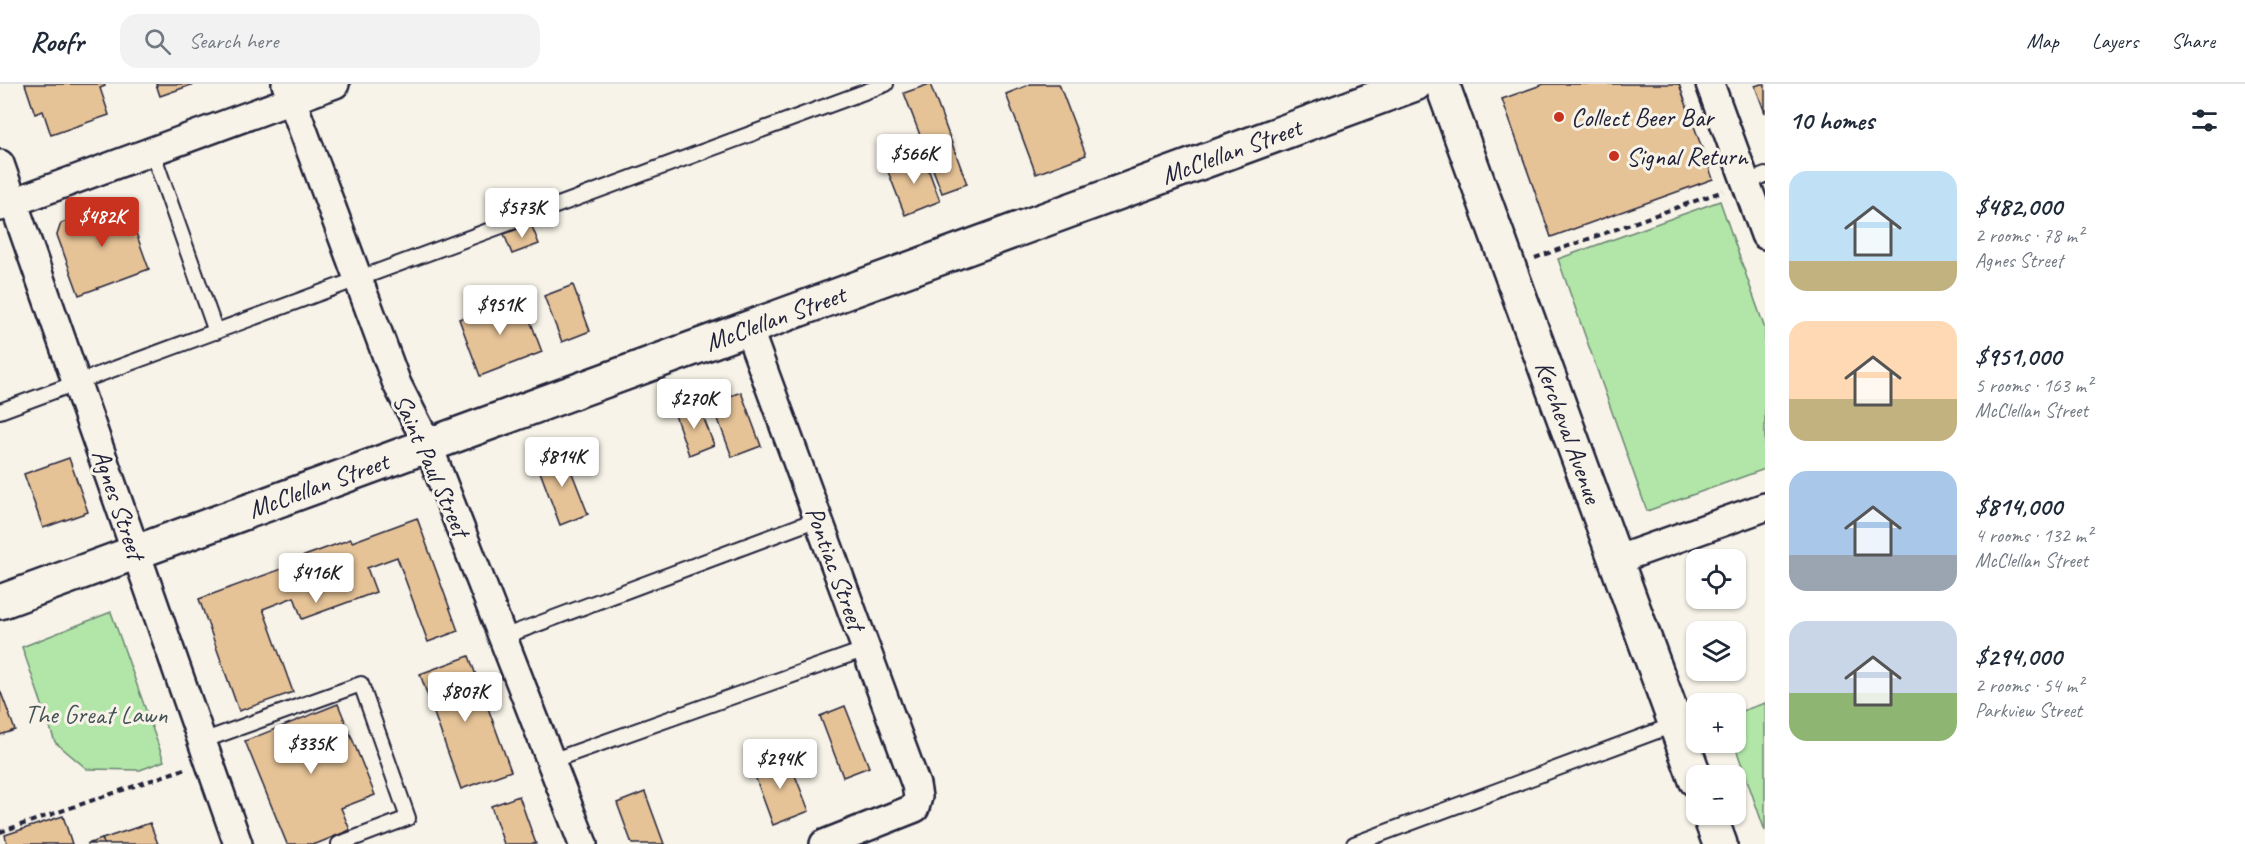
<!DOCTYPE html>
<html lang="en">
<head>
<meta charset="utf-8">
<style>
  body { margin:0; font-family:Caveat,sans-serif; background:#f2f2f3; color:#1f2937; height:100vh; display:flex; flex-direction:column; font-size:22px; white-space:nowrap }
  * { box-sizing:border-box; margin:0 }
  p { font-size:20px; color:#747a83 }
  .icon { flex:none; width:33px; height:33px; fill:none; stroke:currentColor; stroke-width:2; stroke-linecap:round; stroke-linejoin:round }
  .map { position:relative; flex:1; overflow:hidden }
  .panel { display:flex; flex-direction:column; background:#fff; width:480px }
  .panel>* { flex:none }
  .tools { position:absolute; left:1686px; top:465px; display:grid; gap:12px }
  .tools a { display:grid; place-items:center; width:60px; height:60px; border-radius:12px; background:#fff; box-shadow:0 2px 4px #0004; font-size:30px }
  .price { position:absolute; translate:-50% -51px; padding:0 14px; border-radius:6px; background:#fff; color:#222; font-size:20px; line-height:39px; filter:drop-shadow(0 2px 3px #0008) }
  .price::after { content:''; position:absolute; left:50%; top:36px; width:18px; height:14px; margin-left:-9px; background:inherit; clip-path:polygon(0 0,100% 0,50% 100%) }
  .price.active { background:#c8321e; color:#fff }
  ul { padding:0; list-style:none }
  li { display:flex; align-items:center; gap:18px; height:150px; padding:0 24px }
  li span { display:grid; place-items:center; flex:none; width:168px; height:120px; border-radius:18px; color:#555 }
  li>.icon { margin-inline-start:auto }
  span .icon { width:72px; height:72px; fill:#fffc; stroke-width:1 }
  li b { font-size:26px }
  h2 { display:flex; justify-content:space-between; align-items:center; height:72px; padding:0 24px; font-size:26px }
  header { display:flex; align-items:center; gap:36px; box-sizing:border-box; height:84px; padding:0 30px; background:#fff; border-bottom:2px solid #e0e1e3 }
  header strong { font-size:28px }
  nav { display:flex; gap:33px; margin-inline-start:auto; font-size:21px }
  .search { width:420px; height:54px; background:#f2f2f3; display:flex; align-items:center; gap:15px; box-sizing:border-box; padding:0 21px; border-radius:18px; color:#747a83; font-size:22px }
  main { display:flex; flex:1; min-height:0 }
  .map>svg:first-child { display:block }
  .green { fill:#b2e6a8; stroke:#6a8472; stroke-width:1.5 }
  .building { fill:#e6c397; stroke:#22223b; stroke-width:1.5 }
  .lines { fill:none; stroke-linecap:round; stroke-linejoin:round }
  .lane-casing { stroke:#22223b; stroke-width:18 }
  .street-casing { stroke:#22223b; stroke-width:32 }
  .secondary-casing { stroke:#22223b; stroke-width:38 }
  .path { stroke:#22223b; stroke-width:4; stroke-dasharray:6 4.5; stroke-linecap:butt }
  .lane { stroke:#f7f3e8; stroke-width:14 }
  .street { stroke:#f7f3e8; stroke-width:27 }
  .secondary { stroke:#f7f3e8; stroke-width:33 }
  .poi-dot { fill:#c8321e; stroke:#f7f3e8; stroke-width:2 }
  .labels { text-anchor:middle; stroke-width:6; stroke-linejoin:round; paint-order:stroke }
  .poi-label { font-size:26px; fill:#22223b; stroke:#f7f3e8; text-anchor:start }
  .street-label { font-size:26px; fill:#22223b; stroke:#f7f3e8 }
  .park-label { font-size:26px; fill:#465356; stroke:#f7f3e8 }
</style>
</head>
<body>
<header>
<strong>Roofr</strong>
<div class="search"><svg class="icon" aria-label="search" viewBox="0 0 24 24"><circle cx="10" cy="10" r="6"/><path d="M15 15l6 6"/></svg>Search here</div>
<nav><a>Map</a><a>Layers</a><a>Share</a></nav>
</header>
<main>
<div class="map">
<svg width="1765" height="760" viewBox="0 0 1765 760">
  <rect width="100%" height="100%" fill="#f7f3e8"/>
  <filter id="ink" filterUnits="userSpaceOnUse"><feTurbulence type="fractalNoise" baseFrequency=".0167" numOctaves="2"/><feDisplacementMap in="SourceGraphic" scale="12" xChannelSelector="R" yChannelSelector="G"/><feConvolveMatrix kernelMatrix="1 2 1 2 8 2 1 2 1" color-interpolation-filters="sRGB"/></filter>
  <g filter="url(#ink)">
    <!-- green -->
    <g class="green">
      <path d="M 1720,117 L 1765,245 L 1765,385 L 1647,427 L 1558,175 Z"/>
      <path d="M 111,528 L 164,677 L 140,686 L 87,685 L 55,658 L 22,563 Z"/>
      <path d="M 1765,619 L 1765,747 L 1734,659 L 1736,658 L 1736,629 Z"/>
    </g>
    <!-- building -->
    <g class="building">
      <path d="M 25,0 L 104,0 L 105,2 L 100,4 L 109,31 L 51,51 L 43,27 L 35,30 Z"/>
      <path d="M 156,0 L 194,0 L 160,12 Z"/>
      <path d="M 930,0 L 967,100 L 942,109 L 904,9 Z"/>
      <path d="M 1031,0 L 1059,0 L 1086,71 L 1036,90 L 1006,10 Z"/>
      <path d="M 1544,0 L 1679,0 L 1713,95 L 1551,153 L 1502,15 Z"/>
      <path d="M 1761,0 L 1765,0 L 1765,29 L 1755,2 Z"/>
      <path d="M 923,71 L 940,117 L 905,131 L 887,85 Z"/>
      <path d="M 124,116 L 149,185 L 79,211 L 57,151 L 61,139 Z"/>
      <path d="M 531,140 L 539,160 L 512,170 L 504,150 Z"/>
      <path d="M 573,201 L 590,247 L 562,258 L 544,212 Z"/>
      <path d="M 521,212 L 542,268 L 480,292 L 459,235 Z"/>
      <path d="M 741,308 L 761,362 L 732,373 L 712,319 Z"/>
      <path d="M 699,322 L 714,361 L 689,371 L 675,331 Z"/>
      <path d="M 563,366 L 588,430 L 560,441 L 536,377 Z"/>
      <path d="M 69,374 L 88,428 L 43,444 L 24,390 Z"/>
      <path d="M 417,434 L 458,547 L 428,558 L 397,473 L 367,484 L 376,508 L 302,535 L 294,513 L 263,525 L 293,608 L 239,627 L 199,515 L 287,483 L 285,479 L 351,455 L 352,458 Z"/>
      <path d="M 469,572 L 511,687 L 461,705 L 420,590 Z"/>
      <path d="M 0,606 L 15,646 L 0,651 Z"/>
      <path d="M 338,620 L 375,711 L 341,724 L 350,746 L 316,760 L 287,760 L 245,657 Z"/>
      <path d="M 845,622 L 869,683 L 843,693 L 820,632 Z"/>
      <path d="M 787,671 L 809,727 L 773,741 L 752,684 Z"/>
      <path d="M 645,708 L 664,760 L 632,760 L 617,719 Z"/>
      <path d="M 519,712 L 536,760 L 504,760 L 491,722 Z"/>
      <path d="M 63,732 L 72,760 L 7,760 L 5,751 Z"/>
      <path d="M 150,739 L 158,760 L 104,760 L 102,755 Z"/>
      <path d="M 102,755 L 104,760 L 87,760 Z"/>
    </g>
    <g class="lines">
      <!-- lane casing -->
      <g class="lane-casing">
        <g id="lane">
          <path d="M 152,67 L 216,248"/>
          <path d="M 1746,99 L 1765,91"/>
          <path d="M 0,327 L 886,0"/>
          <path d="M 503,553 L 818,435"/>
          <path d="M 202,657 L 361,600 L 408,734 L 339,760"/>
          <path d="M 551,677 L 866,565"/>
          <path d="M 1354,760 L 1676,640"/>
        </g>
      </g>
      <!-- street casing -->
      <g class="street-casing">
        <g id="street">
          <path d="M 286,0 L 397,300 L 428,361 L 583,760"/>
          <path d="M 1710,0 L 1765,151"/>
          <path d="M 0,80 L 238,760"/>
          <path d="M 0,123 L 335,0"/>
          <path d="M 748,244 L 916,701 L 918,713 L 915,724 L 824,760"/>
          <path d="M 1616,476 L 1765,423"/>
        </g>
      </g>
      <!-- secondary casing -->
      <g class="secondary-casing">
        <g id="secondary">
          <path d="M 1442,0 L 1696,696"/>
          <path d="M 0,518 L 1415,0"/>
          <path d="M 1709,730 L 1720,760"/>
        </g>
      </g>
      <!-- path -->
      <g class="path">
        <path d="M 1535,174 L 1723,107"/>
        <path d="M 0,748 L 184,685"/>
      </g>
      <!-- lane -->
      <use href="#lane" class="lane"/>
      <!-- street -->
      <use href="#street" class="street"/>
      <!-- secondary -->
      <use href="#secondary" class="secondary"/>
    </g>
  </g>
  <!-- markers -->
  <g class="poi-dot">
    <circle cx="1559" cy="33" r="6"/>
    <circle cx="1614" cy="72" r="6"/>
  </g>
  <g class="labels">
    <!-- poi labels -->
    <g class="poi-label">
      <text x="1571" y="42">Collect Beer Bar</text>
      <text x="1626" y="81">Signal Return</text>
    </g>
    <!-- street labels -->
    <g class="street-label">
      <text transform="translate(1231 67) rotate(-20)" y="9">McClellan Street</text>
      <text transform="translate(775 234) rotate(-20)" y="9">McClellan Street</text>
      <text transform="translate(1569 348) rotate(70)" y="9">Kercheval Avenue</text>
      <text transform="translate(432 381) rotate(66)" y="9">Saint Paul Street</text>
      <text transform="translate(318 401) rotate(-20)" y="9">McClellan Street</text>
      <text transform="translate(119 420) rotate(71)" y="9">Agnes Street</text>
      <text transform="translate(836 484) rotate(70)" y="9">Pontiac Street</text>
    </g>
    <!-- park labels -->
    <g class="park-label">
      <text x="96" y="639">The Great Lawn</text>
    </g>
  </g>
</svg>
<div class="tools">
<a><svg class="icon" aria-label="locate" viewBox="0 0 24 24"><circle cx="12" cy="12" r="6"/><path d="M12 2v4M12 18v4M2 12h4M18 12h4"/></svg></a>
<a><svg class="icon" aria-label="layers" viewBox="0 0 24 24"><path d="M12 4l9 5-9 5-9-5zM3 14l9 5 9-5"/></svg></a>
<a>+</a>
<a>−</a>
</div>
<b class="price" style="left:914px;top:101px">$566K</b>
<b class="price" style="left:522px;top:155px">$573K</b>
<b class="price active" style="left:102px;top:164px">$482K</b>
<b class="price" style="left:500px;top:252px">$951K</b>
<b class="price" style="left:694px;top:346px">$270K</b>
<b class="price" style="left:562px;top:404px">$814K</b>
<b class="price" style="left:316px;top:520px">$416K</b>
<b class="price" style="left:465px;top:639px">$807K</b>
<b class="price" style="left:311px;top:691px">$335K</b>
<b class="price" style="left:780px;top:706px">$294K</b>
</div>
<section class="panel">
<h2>10 homes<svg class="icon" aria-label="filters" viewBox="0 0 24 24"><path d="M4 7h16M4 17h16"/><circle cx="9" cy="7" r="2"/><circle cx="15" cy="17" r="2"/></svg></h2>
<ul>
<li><span style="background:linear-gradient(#bfe0f5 75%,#c2b280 0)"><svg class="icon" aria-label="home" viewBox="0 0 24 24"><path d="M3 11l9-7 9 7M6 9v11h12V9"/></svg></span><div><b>$482,000</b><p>2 rooms · 78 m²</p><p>Agnes Street</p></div></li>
<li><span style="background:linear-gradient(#ffd9b3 65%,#c2b280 0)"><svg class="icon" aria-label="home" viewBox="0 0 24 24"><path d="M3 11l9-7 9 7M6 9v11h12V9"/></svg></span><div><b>$951,000</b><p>5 rooms · 163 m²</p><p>McClellan Street</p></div></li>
<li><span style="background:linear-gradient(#a9c7e8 70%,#9aa5b1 0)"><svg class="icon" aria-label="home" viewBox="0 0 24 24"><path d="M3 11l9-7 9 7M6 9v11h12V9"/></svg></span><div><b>$814,000</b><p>4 rooms · 132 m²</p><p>McClellan Street</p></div></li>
<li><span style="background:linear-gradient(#c9d6e8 60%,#8fb573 0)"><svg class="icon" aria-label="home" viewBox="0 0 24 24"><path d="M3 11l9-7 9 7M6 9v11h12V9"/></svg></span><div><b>$294,000</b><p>2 rooms · 54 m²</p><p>Parkview Street</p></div></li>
</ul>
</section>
</main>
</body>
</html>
